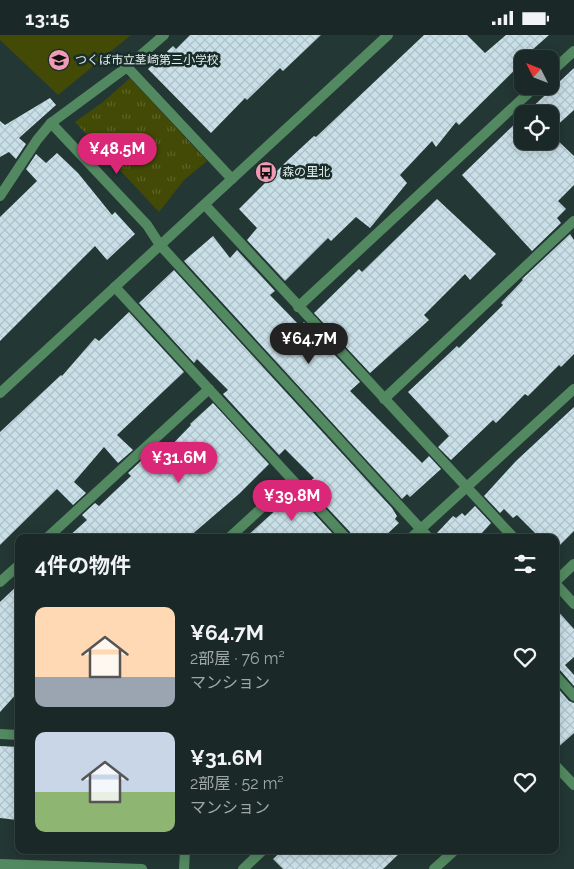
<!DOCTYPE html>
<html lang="ja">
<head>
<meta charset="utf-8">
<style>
  body { margin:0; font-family:Raleway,"Noto Sans JP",sans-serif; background:#233130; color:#f1f3f6; height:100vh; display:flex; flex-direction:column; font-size:19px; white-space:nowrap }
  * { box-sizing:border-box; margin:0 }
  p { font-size:16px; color:#9fa6a8 }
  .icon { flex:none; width:28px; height:28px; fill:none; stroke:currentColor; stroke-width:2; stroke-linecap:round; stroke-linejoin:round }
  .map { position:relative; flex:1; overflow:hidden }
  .details { position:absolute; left:15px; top:499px; width:544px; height:320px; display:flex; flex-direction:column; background:#1a2928; border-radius:10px; box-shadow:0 2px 12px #0003,0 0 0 1px #384545 }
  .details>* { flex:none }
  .needle { width:32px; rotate:312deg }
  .controls { position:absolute; left:514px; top:15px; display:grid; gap:10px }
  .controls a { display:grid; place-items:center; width:45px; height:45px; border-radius:10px; background:#1a2928; box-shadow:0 2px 12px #0003,0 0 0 1px #384545; font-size:25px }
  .price { position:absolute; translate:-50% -42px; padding:0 11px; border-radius:18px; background:#db2777; color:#fff; font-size:16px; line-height:32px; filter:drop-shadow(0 1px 2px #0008) }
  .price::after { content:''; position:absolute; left:50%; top:30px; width:15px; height:11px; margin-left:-8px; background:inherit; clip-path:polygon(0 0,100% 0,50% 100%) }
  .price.current { background:#222; color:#fff }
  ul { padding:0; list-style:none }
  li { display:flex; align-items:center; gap:15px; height:125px; padding:0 20px }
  li span { display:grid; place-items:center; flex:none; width:140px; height:100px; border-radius:10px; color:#555 }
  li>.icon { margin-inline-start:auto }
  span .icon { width:60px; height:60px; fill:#fffc; stroke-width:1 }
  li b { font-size:21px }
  h2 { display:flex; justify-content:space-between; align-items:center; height:60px; padding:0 20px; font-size:21px }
  .status { display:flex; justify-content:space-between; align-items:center; height:35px; padding:0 25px; background:#1a2928; direction:ltr }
  .status svg { height:14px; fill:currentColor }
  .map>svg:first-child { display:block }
  .grass { fill:#424a05 }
  .park { fill:url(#park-tufts) }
  .building { fill:url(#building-cross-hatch) }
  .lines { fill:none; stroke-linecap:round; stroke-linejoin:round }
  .pedestrian { stroke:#538961; stroke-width:10 }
  .minor { stroke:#538961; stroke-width:10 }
  .tertiary { stroke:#538961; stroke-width:10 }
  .labels { text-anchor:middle; stroke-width:5; stroke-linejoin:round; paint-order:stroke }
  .poi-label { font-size:12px; fill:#e2eeec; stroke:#192d2b; text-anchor:start }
</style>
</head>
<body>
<div class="status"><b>13:15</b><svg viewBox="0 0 49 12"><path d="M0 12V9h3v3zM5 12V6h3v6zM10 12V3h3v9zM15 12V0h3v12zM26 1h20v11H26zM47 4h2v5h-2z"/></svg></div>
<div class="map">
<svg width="574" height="834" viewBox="0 0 574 834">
  <defs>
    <pattern id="park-tufts" width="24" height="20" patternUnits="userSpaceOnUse" patternTransform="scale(1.25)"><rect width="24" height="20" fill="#424a05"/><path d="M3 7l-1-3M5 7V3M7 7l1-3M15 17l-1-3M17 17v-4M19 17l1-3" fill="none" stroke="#5d642a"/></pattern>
    <pattern id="building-cross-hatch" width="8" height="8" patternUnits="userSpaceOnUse" patternTransform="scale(1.25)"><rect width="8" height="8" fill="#cae0e8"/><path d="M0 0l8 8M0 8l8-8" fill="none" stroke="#afc1c8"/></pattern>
  </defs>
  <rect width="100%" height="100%" fill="#233735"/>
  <!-- grass -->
  <path class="grass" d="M 0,0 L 131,0 L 58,60 L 0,5 Z"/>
  <!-- park -->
  <path class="park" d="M 130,43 L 207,126 L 184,145 L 159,177 L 75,87 L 103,67 Z"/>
  <!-- building -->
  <g class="building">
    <path d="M 190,0 L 321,0 L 283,36 L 280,33 L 247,65 L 245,63 L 211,98 L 148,34 L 173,11 L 176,14 Z"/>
    <path d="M 424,0 L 467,0 L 485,18 L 506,0 L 549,0 L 531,16 L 533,18 L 527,24 L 522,24 L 522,28 L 459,90 L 456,87 L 436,112 L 432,106 L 400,140 L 407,148 L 370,193 L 356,182 L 331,206 L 328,203 L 285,246 L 247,205 L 257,193 L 239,174 L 288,125 L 314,101 L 316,102 Z"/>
    <path d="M 574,33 L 574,75 L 553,94 L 558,99 L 555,103 L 574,121 L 574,150 L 558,166 L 566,174 L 557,183 L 561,188 L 532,216 L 462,140 L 522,82 L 522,106 L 550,106 L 550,79 L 525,79 Z"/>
    <path d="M 50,63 L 56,70 L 19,103 L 26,109 L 16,124 L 9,117 L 0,122 L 0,86 L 5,90 Z"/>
    <path d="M 57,118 L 78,138 L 112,180 L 115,177 L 135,199 L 107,225 L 95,211 L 0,306 L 0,182 L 37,146 L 26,134 L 36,119 L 46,128 Z"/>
    <path d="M 437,164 L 496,219 L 470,245 L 465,239 L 424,280 L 429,285 L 370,338 L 314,278 L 359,234 L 362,237 Z"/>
    <path d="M 570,199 L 574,205 L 574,319 L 561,332 L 559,330 L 528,361 L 525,359 L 496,388 L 493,385 L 451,425 L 438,412 L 449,401 L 408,357 L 457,311 L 459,313 L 503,270 L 501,268 L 523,245 L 522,244 Z"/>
    <path d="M 213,201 L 230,223 L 237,215 L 275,256 L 270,260 L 300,291 L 304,287 L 360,347 L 350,356 L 422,428 L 429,421 L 441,434 L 410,462 L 407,459 L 402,464 L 184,226 Z"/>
    <path d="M 174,235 L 392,473 L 397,481 L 395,484 L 399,488 L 384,502 L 352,502 L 350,497 L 306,450 L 314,443 L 285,414 L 279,420 L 223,359 L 228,355 L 197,324 L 194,328 L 139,268 Z"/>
    <path d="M 129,277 L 184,337 L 117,400 L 133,415 L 118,428 L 104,412 L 74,447 L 86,458 L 73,470 L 57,454 L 0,510 L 0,397 L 61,340 L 62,341 L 95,303 L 99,306 Z"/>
    <path d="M 213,368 L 269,429 L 239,459 L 189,502 L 68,502 L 87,485 L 82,480 L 95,468 L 99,471 L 131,441 L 128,438 L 142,425 L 147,429 L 159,417 L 162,420 L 191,390 L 190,389 Z"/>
    <path d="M 574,372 L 574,496 L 556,514 L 555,502 L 539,502 L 517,480 L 513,483 L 504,474 L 500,478 L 484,461 L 516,426 Z"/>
    <path d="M 296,459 L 336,502 L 246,502 L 278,473 Z"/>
    <path d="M 475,471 L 491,488 L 482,498 L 487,502 L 435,502 L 435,500 L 453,481 L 456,483 L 462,478 L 465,481 Z"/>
    <path d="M 19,549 L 19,656 L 0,677 L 0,567 Z"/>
    <path d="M 555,573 L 574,594 L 574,622 L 565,630 L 574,640 L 574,651 L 560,635 L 555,633 Z"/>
    <path d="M 555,650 L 569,666 L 574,668 L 574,698 L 555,715 Z"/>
    <path d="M 0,711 L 19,712 L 17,785 L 0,783 Z"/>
    <path d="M 283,815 L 403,815 L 383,834 L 283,834 L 273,824 Z"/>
  </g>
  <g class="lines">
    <!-- pedestrian -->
    <g class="pedestrian">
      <path d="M 160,210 L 428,502"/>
      <path d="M 555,640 L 574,661"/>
    </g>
    <!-- minor -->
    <g class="minor">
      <path d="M 127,32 L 232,144"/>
      <path d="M 550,38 L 574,16"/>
      <path d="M 51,88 L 147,190 L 160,210"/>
      <path d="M 0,161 L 37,105 L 51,88 L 127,32 L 164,0"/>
      <path d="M 205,170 L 513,502"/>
      <path d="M 115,252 L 345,502"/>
      <path d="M 298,272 L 536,51"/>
      <path d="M 384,364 L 574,186"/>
      <path d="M 48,502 L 209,354"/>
      <path d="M 230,502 L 292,445"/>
      <path d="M 412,502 L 574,354"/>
      <path d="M 0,547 L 19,530"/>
      <path d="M 555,547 L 574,529"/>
      <path d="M 555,548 L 574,569"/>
      <path d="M 0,699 L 19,700"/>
      <path d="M 555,730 L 574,750"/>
      <path d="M 0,829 L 142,834"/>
      <path d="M 184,834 L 185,815"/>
      <path d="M 243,834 L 263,815"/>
      <path d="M 434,834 L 455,815"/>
    </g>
    <!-- tertiary -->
    <path class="tertiary" d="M 0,358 L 388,0"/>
  </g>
  <!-- icons -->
  <defs>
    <g id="school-disc" transform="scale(1.125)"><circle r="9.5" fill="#f19ab4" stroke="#192d2b"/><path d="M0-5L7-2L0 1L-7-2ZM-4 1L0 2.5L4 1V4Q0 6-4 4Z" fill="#111"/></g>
    <g id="bus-disc" transform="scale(1.125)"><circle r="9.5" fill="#f19ab4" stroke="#192d2b"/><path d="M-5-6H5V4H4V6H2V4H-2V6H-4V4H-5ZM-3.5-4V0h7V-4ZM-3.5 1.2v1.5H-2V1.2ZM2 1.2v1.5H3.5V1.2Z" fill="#111"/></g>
  </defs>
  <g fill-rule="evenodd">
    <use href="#school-disc" x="59" y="25"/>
    <use href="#bus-disc" x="266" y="137"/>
  </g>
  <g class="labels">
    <!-- poi labels -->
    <g class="poi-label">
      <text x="75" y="29">つくば市立茎崎第三小学校</text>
      <text x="282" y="141">森の里北</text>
    </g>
  </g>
</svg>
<div class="controls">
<a><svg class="needle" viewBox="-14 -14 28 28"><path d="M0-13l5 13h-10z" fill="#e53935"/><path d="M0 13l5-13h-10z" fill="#9fa6a8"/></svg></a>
<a><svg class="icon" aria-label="locate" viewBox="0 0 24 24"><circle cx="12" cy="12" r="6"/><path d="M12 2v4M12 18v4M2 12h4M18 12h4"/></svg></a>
</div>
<b class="price" style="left:117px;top:140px">¥48.5M</b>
<b class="price current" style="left:309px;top:330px">¥64.7M</b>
<b class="price" style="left:179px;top:449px">¥31.6M</b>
<b class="price" style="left:292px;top:487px">¥39.8M</b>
<section class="details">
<h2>4件の物件<svg class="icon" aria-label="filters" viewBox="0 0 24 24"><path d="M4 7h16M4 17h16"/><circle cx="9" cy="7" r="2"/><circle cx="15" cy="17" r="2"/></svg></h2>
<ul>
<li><span style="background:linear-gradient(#ffd9b3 70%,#9aa5b1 0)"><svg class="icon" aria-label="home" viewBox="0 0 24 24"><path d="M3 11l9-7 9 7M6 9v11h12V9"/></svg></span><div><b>¥64.7M</b><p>2部屋 · 76 m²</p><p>マンション</p></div><svg class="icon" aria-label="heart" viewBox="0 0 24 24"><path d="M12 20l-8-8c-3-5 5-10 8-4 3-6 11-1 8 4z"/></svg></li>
<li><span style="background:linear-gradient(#c9d6e8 60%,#8fb573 0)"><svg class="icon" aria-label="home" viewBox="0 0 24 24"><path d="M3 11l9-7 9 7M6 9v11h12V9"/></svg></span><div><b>¥31.6M</b><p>2部屋 · 52 m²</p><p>マンション</p></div><svg class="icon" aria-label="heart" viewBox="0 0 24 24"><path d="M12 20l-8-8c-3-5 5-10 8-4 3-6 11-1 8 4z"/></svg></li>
</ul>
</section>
</div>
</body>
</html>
